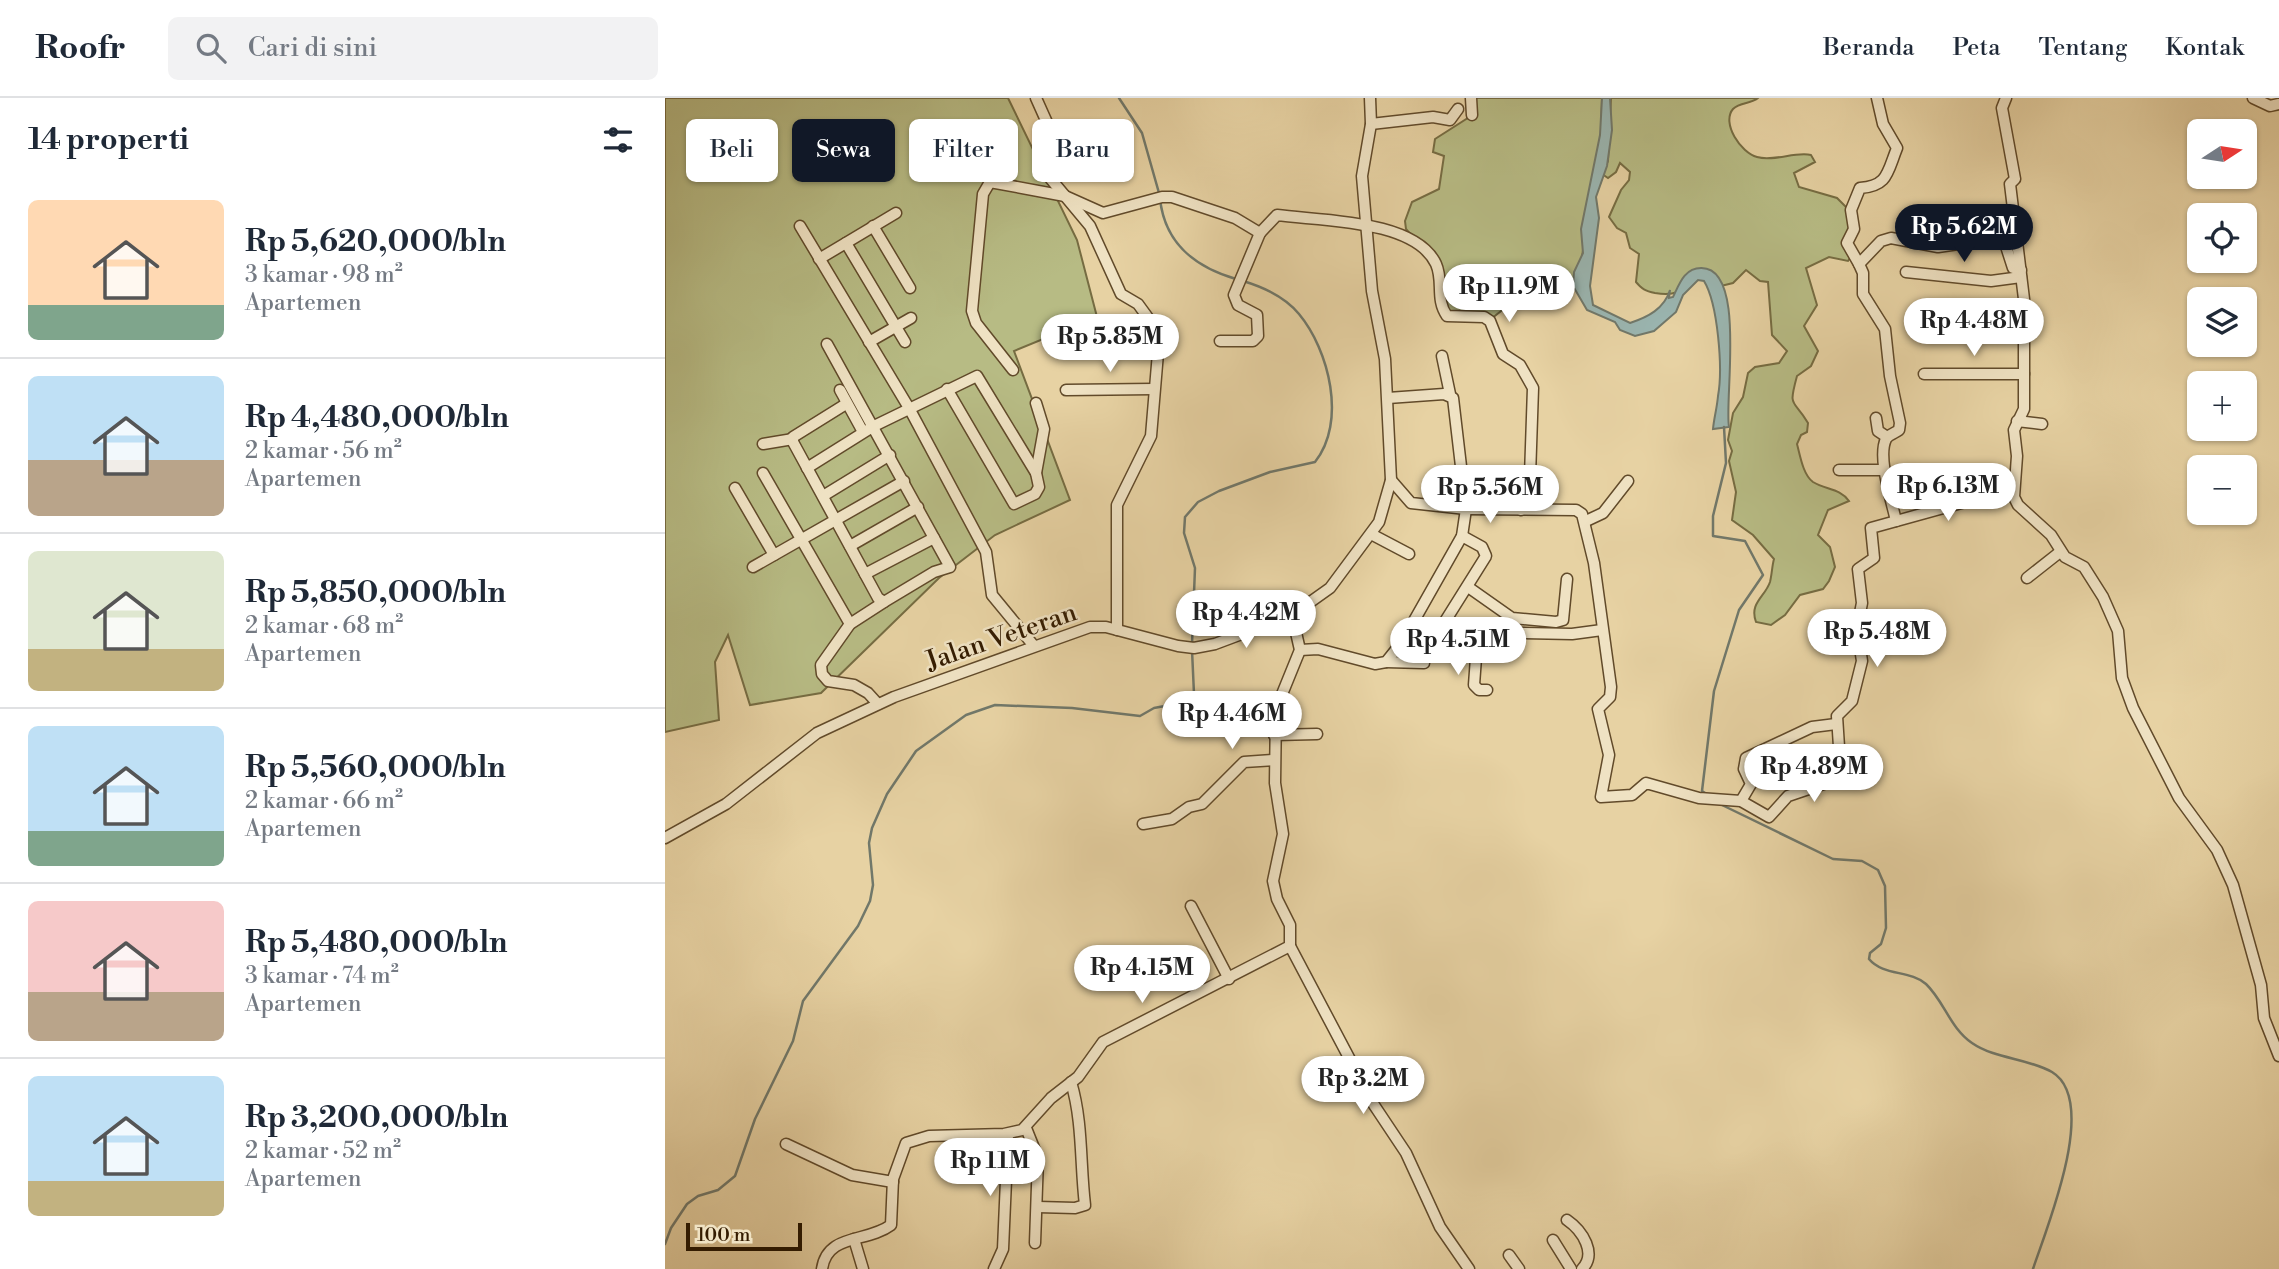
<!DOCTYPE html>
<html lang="id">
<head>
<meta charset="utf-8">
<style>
  body { margin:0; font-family:"Libre Bodoni",serif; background:#f2f2f3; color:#1f2937; height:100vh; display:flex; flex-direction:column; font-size:26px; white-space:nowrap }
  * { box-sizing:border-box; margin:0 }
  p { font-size:23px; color:#747a83 }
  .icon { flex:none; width:38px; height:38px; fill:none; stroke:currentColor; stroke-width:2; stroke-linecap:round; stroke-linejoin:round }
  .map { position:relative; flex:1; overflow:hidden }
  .sheet { display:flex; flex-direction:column; background:#fff; width:665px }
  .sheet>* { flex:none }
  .guide { position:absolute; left:21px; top:21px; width:665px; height:63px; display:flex; gap:14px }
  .needle { width:46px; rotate:78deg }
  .controls { position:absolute; left:1522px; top:21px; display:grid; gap:14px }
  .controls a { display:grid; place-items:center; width:70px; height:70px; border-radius:10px; background:#fff; box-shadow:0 2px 5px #0004; font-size:35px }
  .scale { position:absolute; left:21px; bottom:18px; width:116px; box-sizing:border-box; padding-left:7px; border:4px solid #341c01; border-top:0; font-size:19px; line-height:24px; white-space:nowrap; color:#341c01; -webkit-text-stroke:5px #efe2c3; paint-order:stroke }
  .price { position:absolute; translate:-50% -60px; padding:0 16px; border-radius:24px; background:#fff; color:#222; font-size:23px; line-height:46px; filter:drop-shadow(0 2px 4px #0008) }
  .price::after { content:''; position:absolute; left:50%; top:42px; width:21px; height:16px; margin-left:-10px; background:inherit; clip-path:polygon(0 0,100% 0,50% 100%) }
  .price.active { background:#111827; color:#fff }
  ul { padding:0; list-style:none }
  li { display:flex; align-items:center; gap:21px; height:175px; padding:0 28px }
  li+li { border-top:2px solid #e0e1e3 }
  li span { display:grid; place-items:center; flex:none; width:196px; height:140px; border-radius:10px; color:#555 }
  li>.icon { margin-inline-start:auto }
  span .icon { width:84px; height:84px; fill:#fffc; stroke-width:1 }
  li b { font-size:30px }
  h2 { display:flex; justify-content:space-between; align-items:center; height:84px; padding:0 28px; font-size:30px }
  .chip { padding:0 24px; border-radius:10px; background:#fff; box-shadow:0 2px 5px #0004; font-size:24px; line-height:63px }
  .chip.active { background:#111827; color:#fff }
  header { display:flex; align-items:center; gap:42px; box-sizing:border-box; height:98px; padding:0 35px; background:#fff; border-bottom:2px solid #e0e1e3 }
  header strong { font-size:33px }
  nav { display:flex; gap:38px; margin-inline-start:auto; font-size:24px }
  .search { width:490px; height:63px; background:#f2f2f3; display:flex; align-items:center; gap:18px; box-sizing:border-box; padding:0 24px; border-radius:10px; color:#747a83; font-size:26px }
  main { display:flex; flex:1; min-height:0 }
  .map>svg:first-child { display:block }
  .green { fill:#b7bb84; stroke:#766c42; stroke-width:2 }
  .water { fill:#9ab5b0; stroke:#71786a; stroke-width:2 }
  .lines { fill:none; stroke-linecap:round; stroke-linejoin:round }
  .stream { stroke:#71786a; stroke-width:2.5 }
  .minor-casing { stroke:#614a2a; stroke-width:13 }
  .minor { stroke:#efe2c3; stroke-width:10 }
  .labels { text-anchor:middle; stroke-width:5; stroke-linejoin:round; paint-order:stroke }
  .street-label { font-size:26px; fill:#341c01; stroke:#efe2c3 }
</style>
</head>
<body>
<header>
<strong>Roofr</strong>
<div class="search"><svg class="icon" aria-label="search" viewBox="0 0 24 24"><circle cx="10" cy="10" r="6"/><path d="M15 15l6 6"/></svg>Cari di sini</div>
<nav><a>Beranda</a><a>Peta</a><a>Tentang</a><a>Kontak</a></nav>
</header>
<main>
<section class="sheet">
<h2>14 properti<svg class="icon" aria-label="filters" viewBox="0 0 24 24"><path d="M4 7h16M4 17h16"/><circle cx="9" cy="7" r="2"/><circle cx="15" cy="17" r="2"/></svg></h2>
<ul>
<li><span style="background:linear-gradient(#ffd9b3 75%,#7fa58c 0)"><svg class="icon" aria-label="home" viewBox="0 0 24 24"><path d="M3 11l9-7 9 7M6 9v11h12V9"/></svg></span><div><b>Rp 5,620,000/bln</b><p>3 kamar · 98 m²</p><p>Apartemen</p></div></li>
<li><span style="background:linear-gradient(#bfe0f5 60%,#b9a48a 0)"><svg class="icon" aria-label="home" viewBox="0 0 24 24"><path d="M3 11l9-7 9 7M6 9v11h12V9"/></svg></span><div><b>Rp 4,480,000/bln</b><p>2 kamar · 56 m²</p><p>Apartemen</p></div></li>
<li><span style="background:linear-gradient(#dfe7d0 70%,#c2b280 0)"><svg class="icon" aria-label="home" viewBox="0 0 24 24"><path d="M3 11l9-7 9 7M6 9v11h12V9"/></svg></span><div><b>Rp 5,850,000/bln</b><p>2 kamar · 68 m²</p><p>Apartemen</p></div></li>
<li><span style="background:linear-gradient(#bfe0f5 75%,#7fa58c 0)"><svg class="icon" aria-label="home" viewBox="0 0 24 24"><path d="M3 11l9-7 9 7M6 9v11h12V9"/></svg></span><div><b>Rp 5,560,000/bln</b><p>2 kamar · 66 m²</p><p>Apartemen</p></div></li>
<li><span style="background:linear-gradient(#f6c9c9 65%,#b9a48a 0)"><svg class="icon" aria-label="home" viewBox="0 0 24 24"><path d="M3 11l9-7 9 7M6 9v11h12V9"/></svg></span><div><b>Rp 5,480,000/bln</b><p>3 kamar · 74 m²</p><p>Apartemen</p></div></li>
<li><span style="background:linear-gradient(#bfe0f5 75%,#c2b280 0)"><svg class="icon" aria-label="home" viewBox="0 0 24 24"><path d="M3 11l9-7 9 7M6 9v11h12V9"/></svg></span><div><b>Rp 3,200,000/bln</b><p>2 kamar · 52 m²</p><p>Apartemen</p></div></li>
</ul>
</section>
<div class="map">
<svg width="1614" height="1171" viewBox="0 0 1614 1171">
  <rect width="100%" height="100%" fill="#e7d2a3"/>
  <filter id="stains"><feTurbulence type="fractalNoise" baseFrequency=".00286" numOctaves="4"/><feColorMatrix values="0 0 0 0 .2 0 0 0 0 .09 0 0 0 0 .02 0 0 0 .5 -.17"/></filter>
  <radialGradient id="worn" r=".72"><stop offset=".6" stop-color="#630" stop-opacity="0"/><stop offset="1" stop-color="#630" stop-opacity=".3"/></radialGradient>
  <!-- green -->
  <g class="green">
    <path d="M 0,0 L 343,0 L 412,142 L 432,219 L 349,253 L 405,402 L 330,437 L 274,480 L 156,595 L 85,607 L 63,537 L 50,564 L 54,622 L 0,634 Z"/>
    <path d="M 807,0 L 937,0 L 936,37 L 912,191 L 884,188 L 869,202 L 845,206 L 826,221 L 783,218 L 773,168 L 741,131 L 740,123 L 747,104 L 774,91 L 779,58 L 768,54 L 770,41 L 809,16 Z"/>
    <path d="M 946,0 L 1093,0 C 1086,6 1075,4 1068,11 C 1056,25 1076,55 1092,59 C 1109,64 1131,53 1146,57 L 1150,64 L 1129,75 L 1134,89 L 1172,100 L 1188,116 L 1183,132 L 1188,156 L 1183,163 L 1164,159 L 1141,170 L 1152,207 L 1139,228 L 1153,253 L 1146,268 L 1132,278 C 1123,311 1128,300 1143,325 L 1142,334 L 1136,337 L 1132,346 C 1135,357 1138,377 1148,384 C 1161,392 1175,390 1184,403 L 1163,412 L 1153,437 L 1165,449 L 1170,469 L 1164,483 L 1158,491 L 1135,497 L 1120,517 L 1106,527 L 1091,524 C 1084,505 1100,499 1105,484 C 1107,476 1107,468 1109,461 L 1088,437 L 1067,422 L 1071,394 L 1064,363 L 1067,353 L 1063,342 L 1068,315 L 1078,299 L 1083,275 L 1090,269 L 1114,265 L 1122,253 L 1107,237 L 1103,184 L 1095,183 L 1081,172 L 1068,185 L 1056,188 L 1037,173 C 1017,190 1017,199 990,195 C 980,193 977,191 971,184 L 974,156 L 965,150 L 961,135 L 952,130 L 944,119 L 956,92 L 964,82 L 965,74 L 955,65 L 951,74 L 943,80 L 937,76 L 943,63 Z"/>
  </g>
  <!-- water -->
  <path class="water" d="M 937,0 L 945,0 L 947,32 L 942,68 L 931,99 L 934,120 L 925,188 L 928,207 L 965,225 C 983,219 999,211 1005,192 L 1004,200 L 1008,199 C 1014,187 1019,170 1036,170 C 1082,169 1059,302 1064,329 L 1048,331 C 1049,320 1052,310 1053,298 C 1058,271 1053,206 1039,183 L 1033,182 L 1018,197 L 1011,214 L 989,233 L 970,238 L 955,232 L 950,224 L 922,212 L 908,188 L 909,174 L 918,155 L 916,131 L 935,37 Z"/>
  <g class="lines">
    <!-- stream -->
    <g class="stream">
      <path d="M 454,0 L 477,35 L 494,95"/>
      <path d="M 495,101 C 500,146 530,169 571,181"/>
      <path d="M 527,546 L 530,470 L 519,435 L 520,419 L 533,404 L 554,393 L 605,374 L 650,364 C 682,324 664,252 634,216 C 620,199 598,189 578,183"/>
      <path d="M 1043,697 L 1037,693 L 1049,593 L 1074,512 L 1098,477 L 1080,443 L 1048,438 L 1048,418 L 1061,365 L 1059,329"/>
      <path d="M 1057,707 L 1168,761 L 1197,763 L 1213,772 L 1220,788 L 1221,830 L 1216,846 L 1205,855 L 1204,861 C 1218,878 1245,872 1261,886 C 1279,903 1285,930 1307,945 C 1330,961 1362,960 1387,974 C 1435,1003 1381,1131 1368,1171"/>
      <path d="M 0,1146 L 6,1130 L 22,1106 L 33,1098 L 53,1092 L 70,1078 L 90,1021 L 128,943 L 138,903 L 193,828 L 205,803 L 208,787 L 204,745 L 207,730 L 222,696 L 251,653 L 301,617 L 330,607 L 407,610 L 475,618 L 489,610 L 521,604 L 529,596 L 527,552"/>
    </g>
    <!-- minor casing -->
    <g class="minor-casing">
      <g id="minor">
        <path d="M 371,0 L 388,38 L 383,68 L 385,80 L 425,128 L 456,196 L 473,206 L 489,228 L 494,243 L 486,338 L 452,407 L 452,532"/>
        <path d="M 806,0 L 807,17"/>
        <path d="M 1341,0 L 1337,10 L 1350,81 L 1345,86 L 1359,201 L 1359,311 L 1349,332 L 1352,358 L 1349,399 L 1353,407 L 1386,437 L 1400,459 L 1419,469 L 1438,499 L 1453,533 L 1457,580 L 1468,610 L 1514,700 L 1552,752 L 1568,787 L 1596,887 L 1599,920 L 1614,958"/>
        <path d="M 1588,0 L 1605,8 L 1614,6"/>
        <path d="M 706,26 L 768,19 L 785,22 L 793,11"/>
        <path d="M 135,128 L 244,310 L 321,454 L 327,497 L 369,548"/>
        <path d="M 208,128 L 245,190"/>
        <path d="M 181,145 L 240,244"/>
        <path d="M 154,161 L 231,115"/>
        <path d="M 1194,166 L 1182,145 L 1189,131 L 1186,112 L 1195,90 C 1223,88 1222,75 1232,50 L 1218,26 L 1212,0"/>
        <path d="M 1241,174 L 1326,183 L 1356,179"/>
        <path d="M 555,243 L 588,243 L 593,238 L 592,217 L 573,207 L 569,197 L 595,135"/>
        <path d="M 204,244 L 246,220"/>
        <path d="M 162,246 L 285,469 L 269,474 L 219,504 L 213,500 L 128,344 L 128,339 L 181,306"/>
        <path d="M 777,258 L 785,296"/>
        <path d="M 348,272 L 311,225 L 307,213 L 318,96 L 325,84 L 400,98 L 438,115 L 497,99 L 507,99 L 570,120 L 595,135 L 612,117 C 655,123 750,121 771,166 C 779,184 770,201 782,218 L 819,219 L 825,223 L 838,256 L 855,267 L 868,290 L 865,378 L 856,412"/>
        <path d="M 1259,276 L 1359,276"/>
        <path d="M 282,291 L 349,406 L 370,396 L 374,389 L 371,375 L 379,331 L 371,305"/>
        <path d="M 175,292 L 198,334"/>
        <path d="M 401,292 L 488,291"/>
        <path d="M 1211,320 L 1213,333 L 1222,339"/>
        <path d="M 1352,323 L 1377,326"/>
        <path d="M 98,346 L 128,341"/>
        <path d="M 142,370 L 209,328 L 312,278 L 371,375"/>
        <path d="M 1174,372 L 1220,372"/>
        <path d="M 98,375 L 185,526"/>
        <path d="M 726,382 L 746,405 L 801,411 L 911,412 L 917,416 L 929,465 L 946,589 L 945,599 L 933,611 L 944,657 L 936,699 L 967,697 L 981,685 L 1034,700 L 1076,703 L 1104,719 L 1123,698 L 1176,680 L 1172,618 L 1187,603 L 1197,563 L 1192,530 L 1197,505 L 1193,471 L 1209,460 L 1206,430 L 1347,391"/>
        <path d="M 70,390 L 109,457"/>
        <path d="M 158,398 L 225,357"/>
        <path d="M 921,423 L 938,415 L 963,383"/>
        <path d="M 1231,423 C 1227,404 1212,359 1221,341 C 1223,337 1230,335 1234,332 L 1235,325 L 1225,278 L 1220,231 L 1198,196 L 1198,175 L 1194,166 L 1216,143 L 1226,140 L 1273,149 L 1334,140 L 1339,142 L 1348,170 L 1356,172"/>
        <path d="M 706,436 L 744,456"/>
        <path d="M 185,448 L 253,409"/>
        <path d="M 88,469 L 239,383"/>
        <path d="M 200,476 L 269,440"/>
        <path d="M 1362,480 L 1395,454"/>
        <path d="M 803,489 L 847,520 L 891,524 L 898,522 L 902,481"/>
        <path d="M 745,529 L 774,533 L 907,536 L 937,532"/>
        <path d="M 813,532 L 809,587 L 814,592 L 822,592"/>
        <path d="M 774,533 L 821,458 L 817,449 L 797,438"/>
        <path d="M 635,552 L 653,551 L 710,566 L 721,564 L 737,544 L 797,438 L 801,411 L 788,300 L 779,296 L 723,300"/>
        <path d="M 721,564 L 759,565"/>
        <path d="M 213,606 L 203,595 L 189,587 L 163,583 L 157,576 L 156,567 L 185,526 L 219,504"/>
        <path d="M 609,637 L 652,636"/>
        <path d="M 1076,703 L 1086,686 L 1079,671 L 1081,660 L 1147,629 L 1171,626"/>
        <path d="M 478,726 L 507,721 L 524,709 L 537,706 L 579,664 L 609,662"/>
        <path d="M 0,740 L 61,706 L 152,635 L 229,599 L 425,529 L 441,529 L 513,548 L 529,550 L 550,546 L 627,517 L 665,490 L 714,424 L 726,382 L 720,261 L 707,193 L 697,78 L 706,26 L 705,0"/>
        <path d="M 526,808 L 564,881"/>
        <path d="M 625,848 L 709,1007 L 741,1055 L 775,1129 L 804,1171"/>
        <path d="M 361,1030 L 373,1060 L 370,1145"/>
        <path d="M 121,1046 L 187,1077 L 228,1084"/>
        <path d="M 373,1109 L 410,1110 L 420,1107 C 415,1066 418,1024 406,984"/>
        <path d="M 902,1122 C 918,1133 932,1156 917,1171"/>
        <path d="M 189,1141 L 198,1171"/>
        <path d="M 888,1142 L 906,1171"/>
        <path d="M 844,1157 L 854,1171"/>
        <path d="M 157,1171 C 162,1135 202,1145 226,1127 L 228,1081 L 241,1045 L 264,1038 L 339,1036 L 357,1032 L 386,1000 L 413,979 L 438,944 L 625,848 L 625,827 L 612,801 L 608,783 L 618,736 L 610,685 L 611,611 L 635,552 L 627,517"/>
        <path d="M 329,1171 L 338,1151 L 343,1036"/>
      </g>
    </g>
    <!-- minor -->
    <use href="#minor" class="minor"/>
  </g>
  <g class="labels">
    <!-- street labels -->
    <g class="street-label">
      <text transform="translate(336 538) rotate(-19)" y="9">Jalan Veteran</text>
    </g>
  </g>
  <rect width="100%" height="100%" filter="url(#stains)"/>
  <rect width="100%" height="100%" fill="url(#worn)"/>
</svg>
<div class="controls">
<a><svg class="needle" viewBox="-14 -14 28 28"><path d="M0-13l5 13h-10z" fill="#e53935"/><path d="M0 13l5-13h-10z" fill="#747a83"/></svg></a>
<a><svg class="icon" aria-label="locate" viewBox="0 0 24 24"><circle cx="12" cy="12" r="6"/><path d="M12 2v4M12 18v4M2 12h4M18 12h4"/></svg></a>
<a><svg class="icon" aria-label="layers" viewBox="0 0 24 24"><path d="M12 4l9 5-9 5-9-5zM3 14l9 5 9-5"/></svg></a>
<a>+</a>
<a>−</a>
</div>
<div class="scale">100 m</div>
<b class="price active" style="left:1299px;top:166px">Rp 5.62M</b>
<b class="price" style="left:844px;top:226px">Rp 11.9M</b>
<b class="price" style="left:1309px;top:260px">Rp 4.48M</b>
<b class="price" style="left:445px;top:276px">Rp 5.85M</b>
<b class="price" style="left:1283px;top:425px">Rp 6.13M</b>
<b class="price" style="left:825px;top:427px">Rp 5.56M</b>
<b class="price" style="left:581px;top:552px">Rp 4.42M</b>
<b class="price" style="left:1212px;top:571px">Rp 5.48M</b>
<b class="price" style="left:793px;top:579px">Rp 4.51M</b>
<b class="price" style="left:567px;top:653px">Rp 4.46M</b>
<b class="price" style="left:1149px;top:706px">Rp 4.89M</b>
<b class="price" style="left:477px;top:907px">Rp 4.15M</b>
<b class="price" style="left:698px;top:1018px">Rp 3.2M</b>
<b class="price" style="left:325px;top:1100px">Rp 11M</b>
<div class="guide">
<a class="chip">Beli</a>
<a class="chip active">Sewa</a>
<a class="chip">Filter</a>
<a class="chip">Baru</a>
</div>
</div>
</main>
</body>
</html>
